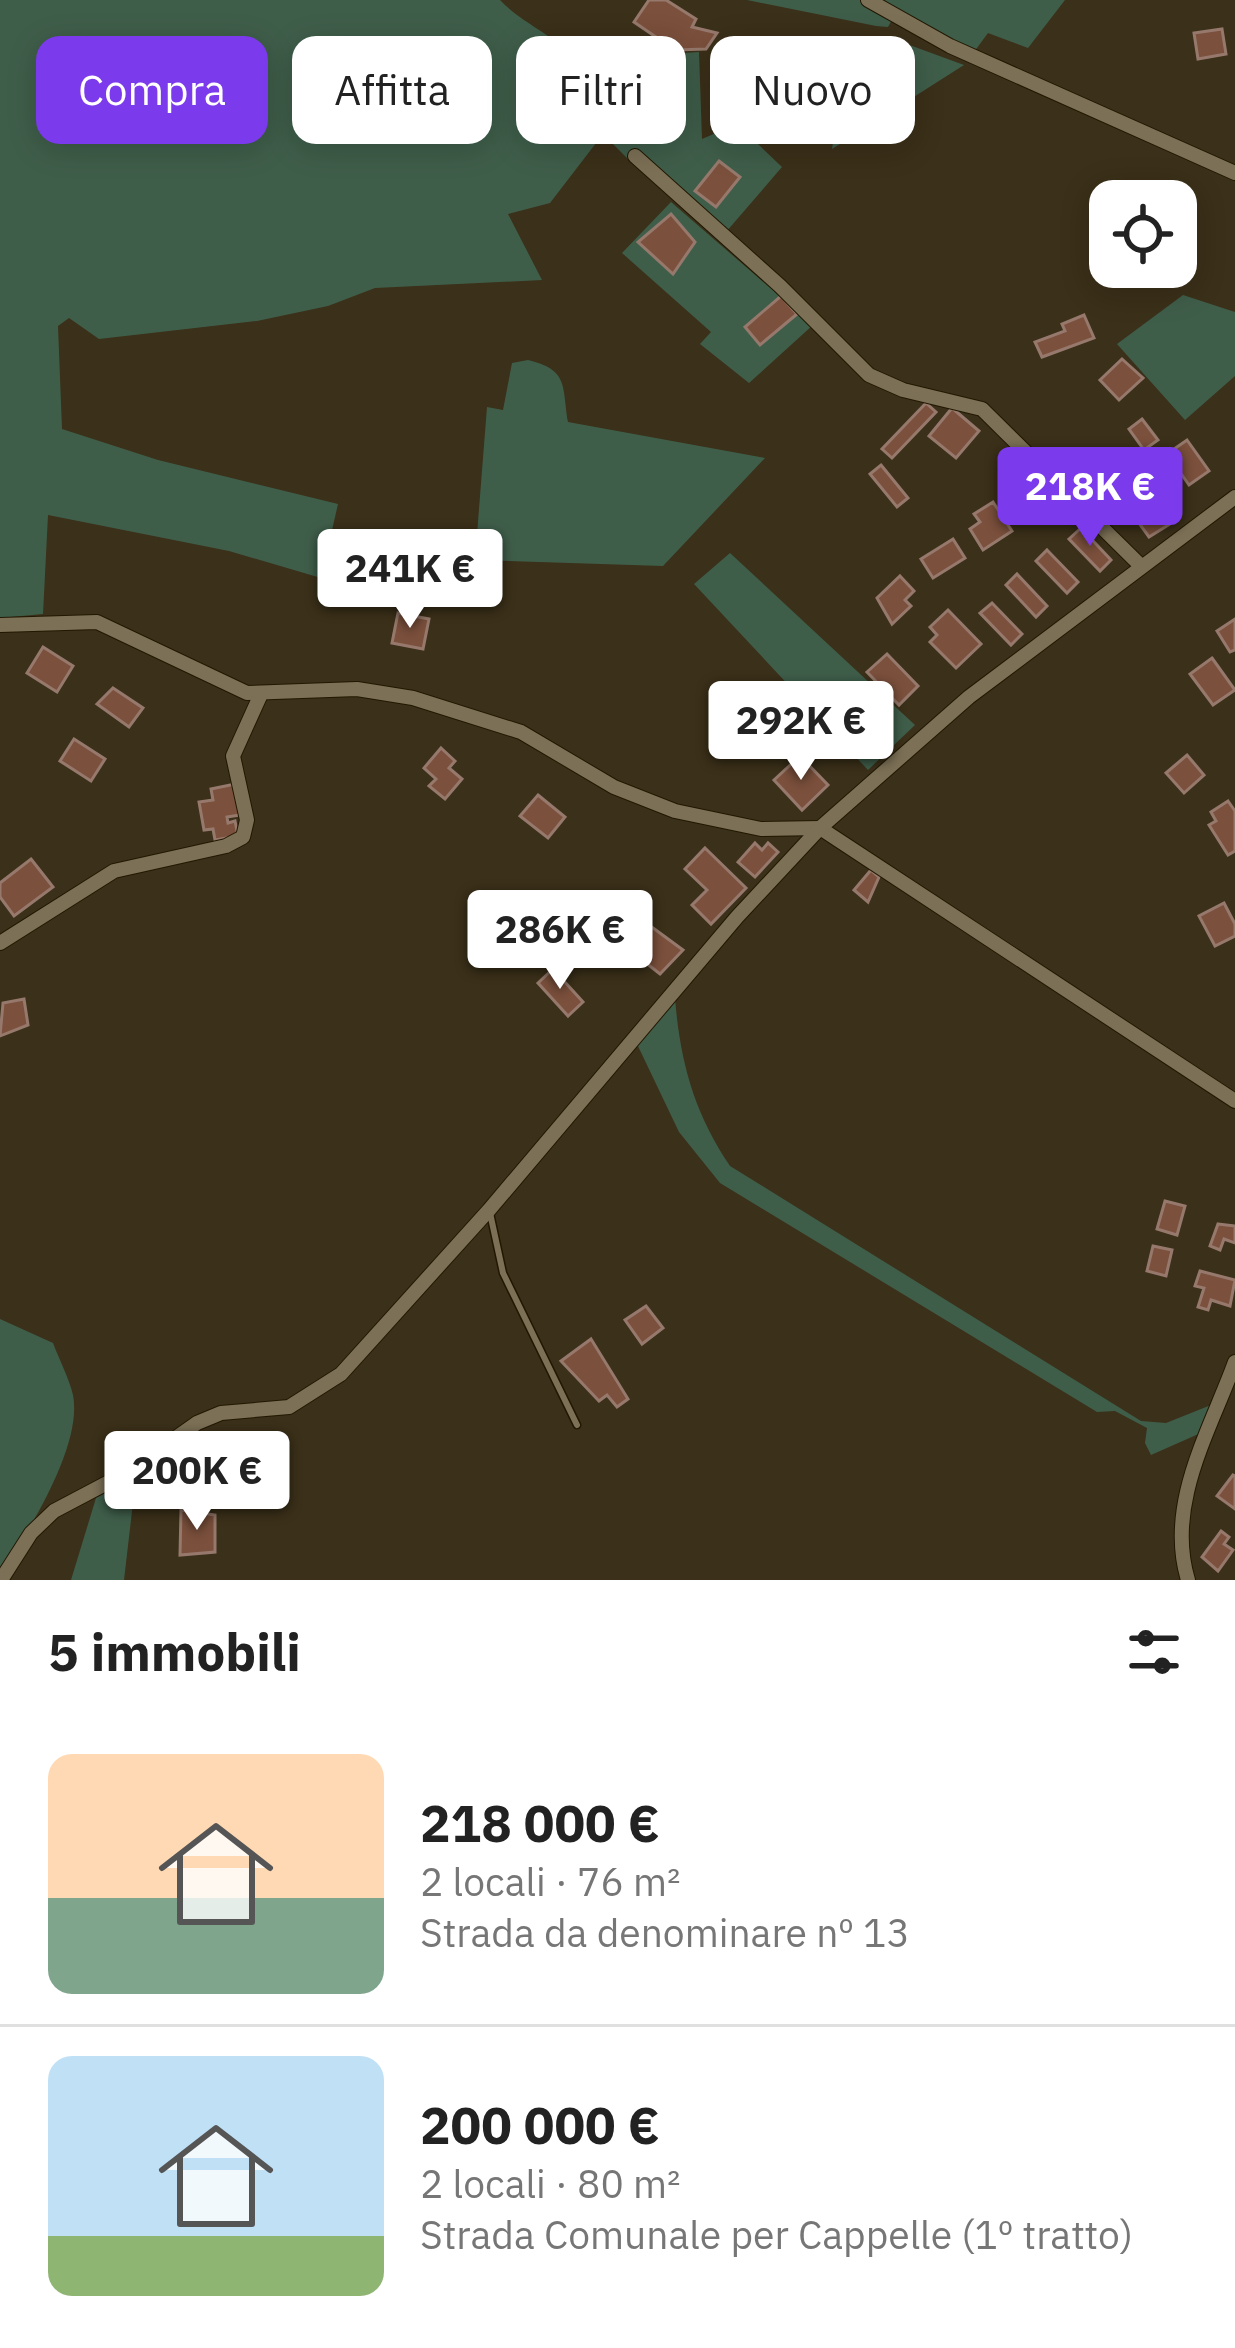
<!DOCTYPE html>
<html lang="it">
<head>
<meta charset="utf-8">
<style>
  body { margin:0; font-family:"IBM Plex Sans",sans-serif; background:#f2f2f2; color:#222; height:100vh; display:flex; flex-direction:column; font-size:45px; white-space:nowrap }
  * { box-sizing:border-box; margin:0 }
  p { font-size:39px; color:#767676 }
  .icon { flex:none; width:66px; height:66px; fill:none; stroke:currentColor; stroke-width:2; stroke-linecap:round; stroke-linejoin:round }
  .map { position:relative; height:1580px; overflow:hidden }
  .drawer { display:flex; flex-direction:column; background:#fff; flex:1 }
  .drawer>* { flex:none }
  .hud { position:absolute; left:36px; top:36px; width:1164px; height:108px; display:flex; gap:24px }
  .fabs { position:absolute; left:1089px; top:180px; display:grid; gap:24px }
  .fabs a { display:grid; place-items:center; width:108px; height:108px; border-radius:24px; background:#fff; box-shadow:0 6px 30px #0003; font-size:60px }
  .price { position:absolute; translate:-50% -102px; padding:0 27px; border-radius:12px; background:#fff; color:#222; font-size:39px; line-height:78px; filter:drop-shadow(0 3px 6px #0008) }
  .price::after { content:''; position:absolute; left:50%; top:72px; width:36px; height:27px; margin-left:-18px; background:inherit; clip-path:polygon(0 0,100% 0,50% 100%) }
  .price.on { background:#7c3aed; color:#fff }
  ul { padding:0; list-style:none }
  li { display:flex; align-items:center; gap:36px; height:300px; padding:0 48px }
  li+li { border-top:3px solid #e0e0e0 }
  li span { display:grid; place-items:center; flex:none; width:336px; height:240px; border-radius:24px; color:#555 }
  li>.icon { margin-inline-start:auto }
  span .icon { width:144px; height:144px; fill:#fffc; stroke-width:1 }
  li b { font-size:51px }
  h2 { display:flex; justify-content:space-between; align-items:center; height:144px; padding:0 48px; font-size:51px }
  .pill { padding:0 42px; border-radius:24px; background:#fff; box-shadow:0 6px 30px #0003; font-size:42px; line-height:108px }
  .pill.on { background:#7c3aed; color:#fff }
  .map>svg:first-child { display:block }
  .green { fill:#3f5e4a }
  .building { fill:#7b503c; stroke:#96796c; stroke-width:3 }
  .lines { fill:none; stroke-linecap:round; stroke-linejoin:round }
  .lane-casing { stroke:#221802; stroke-width:9 }
  .street-casing { stroke:#221802; stroke-width:16 }
  .lane { stroke:#7c7056; stroke-width:6 }
  .street { stroke:#7c7056; stroke-width:14 }
</style>
</head>
<body>
<div class="map">
<svg width="1235" height="1580" viewBox="0 0 1235 1580">
  <rect width="100%" height="100%" fill="#3b3019"/>
  <!-- green -->
  <g class="green">
    <path d="M 0,0 L 500,0 C 524,25 551,32 576,60 L 699,52 L 702,139 L 737,124 L 782,167 L 726,232 L 630,161 L 603,134 L 550,203 L 508,214 L 542,280 L 375,288 L 328,306 L 257,321 L 99,339 L 69,318 L 58,326 L 62,429 L 158,460 L 338,504 L 321,578 L 229,551 L 48,515 L 43,614 L 0,618 Z"/>
    <path d="M 747,0 L 1065,0 L 1028,48 L 988,33 L 974,52 L 897,11 L 888,27 L 876,26 Z"/>
    <path d="M 885,36 L 964,65 L 832,149 L 844,72 Z"/>
    <path d="M 671,202 L 813,325 L 749,383 L 700,344 L 711,332 L 622,253 Z"/>
    <path d="M 1183,295 L 1235,312 L 1235,376 L 1185,420 L 1117,344 Z"/>
    <path d="M 528,360 C 569,370 562,386 568,422 L 765,458 L 663,566 L 475,560 L 487,407 L 503,410 L 512,363 Z"/>
    <path d="M 730,553 L 915,725 L 868,770 L 694,584 Z"/>
    <path d="M 675,998 C 680,1061 694,1113 730,1166 L 1141,1421 L 1166,1423 L 1211,1405 L 1203,1432 L 1151,1455 L 1145,1443 L 1147,1428 L 1115,1411 L 1097,1412 L 720,1183 L 679,1132 L 637,1044 Z"/>
    <path d="M 0,1319 L 53,1343 C 59,1359 69,1378 73,1395 C 83,1446 27,1534 0,1575 Z"/>
    <path d="M 136,1477 L 124,1580 L 71,1580 L 96,1498 Z"/>
  </g>
  <!-- building -->
  <g class="building">
    <path d="M 649,0 L 666,0 L 696,19 L 692,27 L 717,33 L 706,49 L 675,50 L 634,22 Z"/>
    <path d="M 1222,29 L 1226,54 L 1198,59 L 1194,33 Z"/>
    <path d="M 799,39 L 823,70 L 815,76 L 791,45 Z"/>
    <path d="M 878,60 L 902,71 L 894,90 L 887,87 L 883,96 L 867,89 L 871,80 L 862,76 L 867,63 L 875,67 Z"/>
    <path d="M 630,85 L 631,95 L 642,95 L 644,136 L 616,137 L 614,86 Z"/>
    <path d="M 719,161 L 740,177 L 716,207 L 695,191 Z"/>
    <path d="M 671,214 L 695,242 L 673,274 L 638,242 Z"/>
    <path d="M 781,296 L 797,314 L 760,345 L 745,327 Z"/>
    <path d="M 1084,315 L 1094,338 L 1042,357 L 1035,342 L 1065,331 L 1062,324 Z"/>
    <path d="M 1122,359 L 1143,378 L 1119,400 L 1100,380 Z"/>
    <path d="M 926,403 L 936,412 L 892,458 L 882,449 Z"/>
    <path d="M 952,408 L 979,431 L 956,458 L 929,436 Z"/>
    <path d="M 1142,419 L 1158,440 L 1144,450 L 1129,429 Z"/>
    <path d="M 1187,440 L 1209,471 L 1189,485 L 1182,475 L 1176,479 L 1167,466 L 1172,462 L 1167,454 Z"/>
    <path d="M 881,465 L 908,498 L 897,507 L 870,474 Z"/>
    <path d="M 1030,481 L 1048,501 L 1031,513 L 1015,491 Z"/>
    <path d="M 1154,496 L 1173,522 L 1149,537 L 1131,512 Z"/>
    <path d="M 993,502 L 1012,531 L 983,550 L 970,529 L 980,522 L 974,514 Z"/>
    <path d="M 1081,528 L 1111,560 L 1100,571 L 1069,539 Z"/>
    <path d="M 953,539 L 965,558 L 933,578 L 921,559 Z"/>
    <path d="M 1047,550 L 1078,582 L 1067,593 L 1036,561 Z"/>
    <path d="M 1017,574 L 1047,606 L 1036,617 L 1006,585 Z"/>
    <path d="M 900,576 L 914,591 L 905,600 L 911,606 L 892,624 L 877,598 Z"/>
    <path d="M 992,603 L 1022,634 L 1011,645 L 980,613 Z"/>
    <path d="M 948,610 L 981,644 L 956,668 L 930,642 L 937,635 L 930,627 Z"/>
    <path d="M 398,613 L 429,619 L 423,649 L 392,643 Z"/>
    <path d="M 1235,619 L 1235,650 L 1230,652 L 1217,631 Z"/>
    <path d="M 43,647 L 73,666 L 57,692 L 27,673 Z"/>
    <path d="M 887,654 L 918,686 L 899,705 L 867,672 Z"/>
    <path d="M 1212,658 L 1235,690 L 1213,705 L 1190,674 Z"/>
    <path d="M 113,688 L 143,708 L 129,727 L 97,704 Z"/>
    <path d="M 74,739 L 105,759 L 91,781 L 60,761 Z"/>
    <path d="M 441,748 L 455,761 L 449,768 L 462,779 L 445,799 L 429,786 L 436,779 L 424,768 Z"/>
    <path d="M 1187,755 L 1204,775 L 1184,793 L 1166,773 Z"/>
    <path d="M 800,756 L 828,785 L 802,810 L 774,780 Z"/>
    <path d="M 235,784 L 240,815 L 227,817 L 228,823 L 235,821 L 238,836 L 215,840 L 213,829 L 204,830 L 199,802 L 213,800 L 211,789 Z"/>
    <path d="M 538,795 L 565,817 L 548,838 L 520,816 Z"/>
    <path d="M 1228,801 L 1235,811 L 1235,851 L 1228,855 L 1209,825 L 1216,821 L 1211,812 Z"/>
    <path d="M 755,843 L 762,850 L 768,843 L 778,852 L 755,877 L 738,862 Z"/>
    <path d="M 705,848 L 746,888 L 711,924 L 692,905 L 707,890 L 685,869 Z"/>
    <path d="M 31,859 L 53,887 L 14,916 L 0,897 L 0,883 Z"/>
    <path d="M 871,870 L 879,877 L 868,902 L 854,890 Z"/>
    <path d="M 1224,903 L 1235,924 L 1235,936 L 1215,946 L 1199,916 Z"/>
    <path d="M 649,925 L 683,950 L 660,974 L 627,948 Z"/>
    <path d="M 553,969 L 583,1002 L 568,1016 L 538,983 Z"/>
    <path d="M 24,999 L 28,1025 L 0,1036 L 3,1003 Z"/>
    <path d="M 1165,1201 L 1185,1206 L 1177,1235 L 1157,1229 Z"/>
    <path d="M 1218,1224 L 1235,1226 L 1235,1243 L 1224,1239 L 1220,1250 L 1210,1246 Z"/>
    <path d="M 1153,1246 L 1172,1250 L 1166,1276 L 1147,1271 Z"/>
    <path d="M 1200,1271 L 1235,1280 L 1230,1306 L 1211,1300 L 1208,1310 L 1198,1307 L 1204,1288 L 1195,1286 Z"/>
    <path d="M 646,1306 L 663,1328 L 642,1344 L 625,1320 Z"/>
    <path d="M 591,1339 L 628,1399 L 617,1407 L 607,1395 L 599,1401 L 561,1361 Z"/>
    <path d="M 1233,1475 L 1235,1476 L 1235,1509 L 1217,1496 Z"/>
    <path d="M 181,1510 L 215,1515 L 215,1552 L 180,1555 Z"/>
    <path d="M 1221,1531 L 1229,1537 L 1224,1544 L 1233,1550 L 1218,1571 L 1202,1557 Z"/>
  </g>
  <g class="lines">
    <!-- lane casing -->
    <g class="lane-casing">
      <path id="lane" d="M 490,1213 L 503,1273 L 577,1425"/>
    </g>
    <!-- street casing -->
    <g class="street-casing">
      <g id="street">
        <path d="M 868,0 L 950,46 L 1235,173"/>
        <path d="M 635,156 L 780,286 L 869,375 L 903,390 L 982,409 L 1140,565"/>
        <path d="M 0,625 L 97,622 L 247,693 L 357,689 L 413,698 L 521,732 L 614,787 L 675,811 L 761,829 L 820,828 L 1235,1101"/>
        <path d="M 0,943 L 114,871 L 226,846 L 243,837 L 247,820 L 233,756 L 261,694"/>
        <path d="M 1,1580 L 31,1533 L 54,1511 L 126,1473 L 197,1423 L 221,1413 L 289,1407 L 341,1374 L 489,1210 L 737,917 L 820,828 L 969,697 L 1235,497"/>
        <path d="M 1188,1580 C 1165,1504 1210,1431 1235,1362"/>
      </g>
    </g>
    <!-- lane -->
    <use href="#lane" class="lane"/>
    <!-- street -->
    <use href="#street" class="street"/>
  </g>
</svg>
<div class="fabs">
<a><svg class="icon" aria-label="locate" viewBox="0 0 24 24"><circle cx="12" cy="12" r="6"/><path d="M12 2v4M12 18v4M2 12h4M18 12h4"/></svg></a>
</div>
<b class="price on" style="left:1090px;top:549px">218K €</b>
<b class="price" style="left:410px;top:631px">241K €</b>
<b class="price" style="left:801px;top:783px">292K €</b>
<b class="price" style="left:560px;top:992px">286K €</b>
<b class="price" style="left:197px;top:1533px">200K €</b>
<div class="hud">
<a class="pill on">Compra</a>
<a class="pill">Affitta</a>
<a class="pill">Filtri</a>
<a class="pill">Nuovo</a>
</div>
</div>
<section class="drawer">
<h2>5 immobili<svg class="icon" aria-label="filters" viewBox="0 0 24 24"><path d="M4 7h16M4 17h16"/><circle cx="9" cy="7" r="2"/><circle cx="15" cy="17" r="2"/></svg></h2>
<ul>
<li><span style="background:linear-gradient(#ffd9b3 60%,#7fa58c 0)"><svg class="icon" aria-label="home" viewBox="0 0 24 24"><path d="M3 11l9-7 9 7M6 9v11h12V9"/></svg></span><div><b>218 000 €</b><p>2 locali · 76 m²</p><p>Strada da denominare nº 13</p></div></li>
<li><span style="background:linear-gradient(#bfe0f5 75%,#8fb573 0)"><svg class="icon" aria-label="home" viewBox="0 0 24 24"><path d="M3 11l9-7 9 7M6 9v11h12V9"/></svg></span><div><b>200 000 €</b><p>2 locali · 80 m²</p><p>Strada Comunale per Cappelle (1º tratto)</p></div></li>
</ul>
</section>
</body>
</html>
